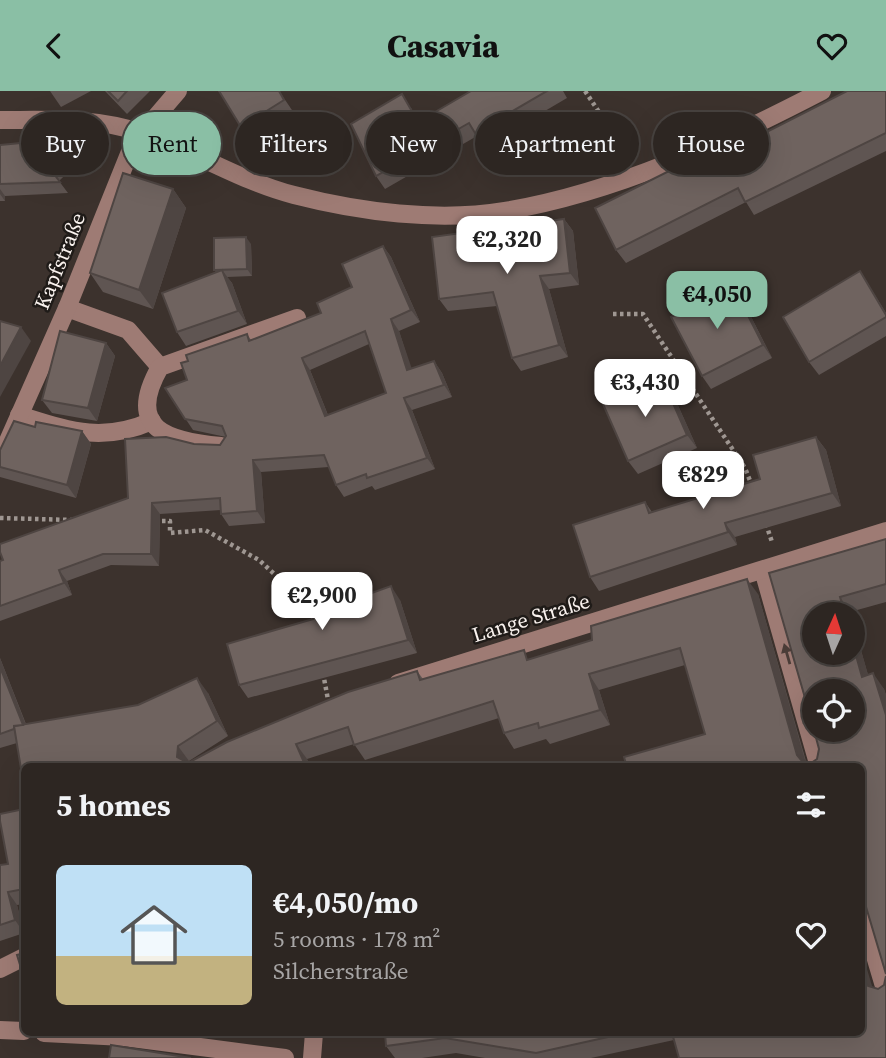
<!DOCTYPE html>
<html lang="en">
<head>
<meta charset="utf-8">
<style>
  body { margin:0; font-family:"Source Serif 4",serif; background:#352e2a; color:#f1f3f6; height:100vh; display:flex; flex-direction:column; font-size:26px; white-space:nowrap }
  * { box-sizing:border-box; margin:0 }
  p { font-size:23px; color:#a7a5a5 }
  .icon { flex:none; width:38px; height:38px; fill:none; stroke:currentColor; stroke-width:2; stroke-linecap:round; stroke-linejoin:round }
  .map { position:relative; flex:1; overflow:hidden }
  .side { position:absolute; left:21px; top:672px; width:844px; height:273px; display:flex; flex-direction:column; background:#2d2622; border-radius:10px; box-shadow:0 7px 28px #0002,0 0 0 2px #484340 }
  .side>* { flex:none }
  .banner { position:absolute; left:21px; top:21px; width:845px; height:63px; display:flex; gap:14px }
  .needle { width:46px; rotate:3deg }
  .controls { position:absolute; left:802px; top:511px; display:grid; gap:14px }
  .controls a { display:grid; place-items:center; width:63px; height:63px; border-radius:50%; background:#2d2622; box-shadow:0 7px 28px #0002,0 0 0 2px #484340; font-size:35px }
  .price { position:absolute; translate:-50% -60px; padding:0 16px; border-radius:14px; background:#fff; color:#222; font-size:23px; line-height:46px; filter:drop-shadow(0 2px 4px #0008) }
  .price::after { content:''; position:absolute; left:50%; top:42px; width:21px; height:16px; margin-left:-10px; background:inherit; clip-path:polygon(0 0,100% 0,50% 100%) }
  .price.on { background:#8abfa5; color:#111 }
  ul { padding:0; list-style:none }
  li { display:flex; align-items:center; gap:21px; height:175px; padding:0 35px }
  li+li { border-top:2px solid #484340 }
  li span { display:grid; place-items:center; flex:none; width:196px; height:140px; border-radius:10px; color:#555 }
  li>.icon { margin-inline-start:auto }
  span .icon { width:84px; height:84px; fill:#fffc; stroke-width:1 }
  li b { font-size:30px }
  h2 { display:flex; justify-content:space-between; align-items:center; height:84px; padding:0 35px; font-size:30px }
  .tag { padding:0 24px; border-radius:32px; background:#2d2622; box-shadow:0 7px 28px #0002,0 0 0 2px #484340; font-size:24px; line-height:63px }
  .tag.on { background:#8abfa5; color:#111 }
  header { display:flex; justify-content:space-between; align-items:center; height:91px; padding:0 35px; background:#8abfa5; color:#111; font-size:32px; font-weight:800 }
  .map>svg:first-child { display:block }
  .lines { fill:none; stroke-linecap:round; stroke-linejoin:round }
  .path { stroke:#9f9792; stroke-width:4.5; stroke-dasharray:3.5 3.5; stroke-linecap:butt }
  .minor { stroke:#9e7b74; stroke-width:18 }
  .wall { fill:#5f5552; fill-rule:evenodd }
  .shaded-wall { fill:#4e4542 }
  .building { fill:#6f635f; stroke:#4e4542; stroke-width:2; fill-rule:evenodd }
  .oneway { fill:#4b3d38 }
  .labels { text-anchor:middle; stroke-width:5; stroke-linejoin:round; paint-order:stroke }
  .street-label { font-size:21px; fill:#f9f2ee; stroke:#1f1b18 }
</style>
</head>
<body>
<header><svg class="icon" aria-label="back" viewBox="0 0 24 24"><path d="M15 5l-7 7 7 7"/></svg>Casavia<svg class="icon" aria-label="heart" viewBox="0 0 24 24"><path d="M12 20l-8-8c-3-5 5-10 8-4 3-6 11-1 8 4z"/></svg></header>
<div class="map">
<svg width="886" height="967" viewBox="0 0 886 967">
  <rect width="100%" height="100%" fill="#3c322d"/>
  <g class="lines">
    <!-- path -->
    <g class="path">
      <path d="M 585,0 L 605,30"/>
      <path d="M 613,223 L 643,223 L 745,377 L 752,395"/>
      <path d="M 0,427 L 73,429"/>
      <path d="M 155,430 L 170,430 L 170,442 L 205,439 L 259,469 L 294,501 L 313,533"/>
      <path d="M 766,433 L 772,451"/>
      <path d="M 323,582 L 329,614"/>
    </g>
    <!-- minor -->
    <g class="minor">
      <path d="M 0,29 C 48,29 96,26 142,42 C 194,60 240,90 294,104 C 360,121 438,131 505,120 C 617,101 722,52 822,0"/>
      <path d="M 67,217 L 128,239 L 160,276"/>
      <path d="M 19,324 C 70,340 102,352 152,330"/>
      <path d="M 221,355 C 169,350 124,339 160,276 L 297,227"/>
      <path d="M 0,368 L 67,217 L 129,63 L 142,42 L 178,0"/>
      <path d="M 763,479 L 819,676"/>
      <path d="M 398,592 L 886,440"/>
      <path d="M 861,818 L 886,902"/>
      <path d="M 0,878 L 24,866"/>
      <path d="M 0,939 L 24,940"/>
      <path d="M 44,942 L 124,946 L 285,967"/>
      <path d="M 312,967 L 314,942"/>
    </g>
  </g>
  <!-- wall -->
  <g class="wall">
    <path d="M 50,0 L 91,0 L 61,16 Z"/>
    <path d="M 105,0 L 150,0 L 127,23 Z"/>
    <path d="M 219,0 L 279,0 L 294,22 L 251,49 Z"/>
    <path d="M 471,0 L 563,0 L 567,7 L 484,56 L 477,45 L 385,98 L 376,85 L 411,17 L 420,31 Z"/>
    <path d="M 886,0 L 886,60 L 754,124 L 746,111 L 626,172 L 616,159 L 691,79 Z"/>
    <path d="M 88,42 L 97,53 L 59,90 L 68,102 L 5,105 L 5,110 L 0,110 L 0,54 L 41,50 Z"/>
    <path d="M 173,98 L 186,117 L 153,218 L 103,201 L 90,182 Z"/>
    <path d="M 564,128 L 573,140 L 579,194 L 549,198 L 568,266 L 521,280 L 512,267 L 497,215 L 448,220 L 439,208 Z"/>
    <path d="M 251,153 L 252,185 L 227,186 L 232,192 L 247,233 L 186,255 L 177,241 L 216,181 L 214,179 Z"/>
    <path d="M 383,155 L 391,166 L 420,231 L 399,240 L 411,278 L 434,270 L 442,282 L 452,306 L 412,319 L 435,378 L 375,399 L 372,395 L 344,406 L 336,394 L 329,376 L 261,381 L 265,432 L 229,435 L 221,423 L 221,419 L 160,423 L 159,475 L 111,474 L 67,490 L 72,504 L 0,530 L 0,470 L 128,407 L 194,353 L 220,354 L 226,346 L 193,339 L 165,297 L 187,289 L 247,243 L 251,249 L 321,222 L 352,196 ZM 369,253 L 386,302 L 328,324 L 310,279 Z"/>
    <path d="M 860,180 L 886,222 L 886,245 L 819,284 L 809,271 Z"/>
    <path d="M 733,195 L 742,208 L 772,267 L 711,298 L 702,285 Z"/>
    <path d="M 106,252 L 115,265 L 97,330 L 52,322 L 42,309 Z"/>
    <path d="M 662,287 L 672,301 L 697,357 L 638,383 L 628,370 Z"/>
    <path d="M 35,336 L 82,340 L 91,353 L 76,407 L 0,386 L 0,359 Z"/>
    <path d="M 816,346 L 826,359 L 841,415 L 735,446 L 737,454 L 599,500 L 590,486 L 645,411 L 652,421 L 760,388 Z"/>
    <path d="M 886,448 L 886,511 L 850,521 L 851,523 L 814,523 L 852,562 L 852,528 L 868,584 L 884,598 L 886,604 L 886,883 L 863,807 L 861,807 L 861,676 L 618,676 L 705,643 L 685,574 L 599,599 L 610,634 L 550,653 L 546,648 L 514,658 L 504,642 L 499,627 L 365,669 L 354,653 L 307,668 L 310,676 L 24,676 L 24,697 L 17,652 L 0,657 L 0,567 L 26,633 L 208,602 L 228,645 L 189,670 L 188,672 L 417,580 L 423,588 L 530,568 L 758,503 L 806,670 L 811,672 L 817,668 L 819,658 L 769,482 Z"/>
    <path d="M 340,483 L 347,492 L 362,505 L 400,509 L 417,562 L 248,607 L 239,594 L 313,528 Z"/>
    <path d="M 24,718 L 24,813 L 17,814 L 24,842 L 0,850 L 0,774 L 8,773 Z"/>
    <path d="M 385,942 L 861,942 L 886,967 L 674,949 L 591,967 L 485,967 L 456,962 L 422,967 L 395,967 L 386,955 Z"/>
  </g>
  <!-- shaded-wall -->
  <g class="shaded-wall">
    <path d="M 402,3 L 411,17 L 428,45 L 418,31 Z"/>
    <path d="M 0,98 L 5,105 L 5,110 L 0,103 Z"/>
    <path d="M 173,98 L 186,117 L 153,218 L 139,199 Z"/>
    <path d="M 564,128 L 573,140 L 579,194 L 570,182 Z"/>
    <path d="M 246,146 L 251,153 L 252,185 L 247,178 Z"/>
    <path d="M 383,155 L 391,166 L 420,231 L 411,219 Z"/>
    <path d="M 222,179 L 232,192 L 247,233 L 238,220 Z"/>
    <path d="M 540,185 L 549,198 L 568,266 L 559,254 Z"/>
    <path d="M 733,195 L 742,208 L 772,267 L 763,254 Z"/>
    <path d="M 391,228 L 399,240 L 416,290 L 407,279 Z"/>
    <path d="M 21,236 L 31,250 L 0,306 L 0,275 Z"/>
    <path d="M 106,252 L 115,265 L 97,330 L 88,317 Z"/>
    <path d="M 302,267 L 310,279 L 333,337 L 325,325 Z"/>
    <path d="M 434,270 L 442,282 L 452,306 L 444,294 Z"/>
    <path d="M 662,287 L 672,301 L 697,357 L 687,344 Z"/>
    <path d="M 404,307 L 412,319 L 435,378 L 427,367 Z"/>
    <path d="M 82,340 L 91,353 L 76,407 L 67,394 Z"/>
    <path d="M 816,346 L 826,359 L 841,415 L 832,402 Z"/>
    <path d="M 253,369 L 261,381 L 265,432 L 257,420 Z"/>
    <path d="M 152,412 L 160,423 L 159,475 L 151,463 Z"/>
    <path d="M 725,432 L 735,446 L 737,454 L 728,441 Z"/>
    <path d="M 59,479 L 67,490 L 72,504 L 64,492 Z"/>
    <path d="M 747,488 L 758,503 L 807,676 L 805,676 L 797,664 Z"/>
    <path d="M 353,491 L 362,504 L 367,520 L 358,507 Z"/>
    <path d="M 391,495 L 400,509 L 417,562 L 408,549 Z"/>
    <path d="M 840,506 L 850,521 L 851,523 L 845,523 Z"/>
    <path d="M 852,528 L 873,601 L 862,586 L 852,550 Z"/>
    <path d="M 0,567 L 31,647 L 23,635 L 0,576 Z"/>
    <path d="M 873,582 L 884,598 L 886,604 L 886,624 Z"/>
    <path d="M 589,583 L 599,599 L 610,634 L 600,619 Z"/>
    <path d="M 197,587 L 208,602 L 228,645 L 217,630 Z"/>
    <path d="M 296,653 L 307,668 L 310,676 L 306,676 Z"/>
    <path d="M 178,655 L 189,670 L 188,676 L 177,666 Z"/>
    <path d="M 8,801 L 17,814 L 24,842 L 15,829 Z"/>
    <path d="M 861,858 L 875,905 L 864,890 L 861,879 Z"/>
  </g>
  <!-- building -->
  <g class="building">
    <path d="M 108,0 L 127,0 L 118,10 Z"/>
    <path d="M 219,0 L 279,0 L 284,9 L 241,36 Z"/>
    <path d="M 471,0 L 547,0 L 475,42 L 469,32 L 376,85 L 351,33 L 402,3 L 418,31 Z"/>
    <path d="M 847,0 L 886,0 L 886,42 L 745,111 L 738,97 L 616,159 L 595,117 L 685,72 L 690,80 Z"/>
    <path d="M 88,42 L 51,79 L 60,91 L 0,93 L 0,54 L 41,50 L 41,43 Z"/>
    <path d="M 123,82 L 173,98 L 139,199 L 90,182 Z"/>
    <path d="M 564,128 L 570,182 L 540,185 L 559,254 L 512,267 L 493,201 L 439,208 L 432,146 Z"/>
    <path d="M 246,146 L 247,178 L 214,179 L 214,147 Z"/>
    <path d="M 383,155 L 411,219 L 391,228 L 407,279 L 434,270 L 444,294 L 404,307 L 427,367 L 367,387 L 366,383 L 336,394 L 324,364 L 253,369 L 257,420 L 221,423 L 220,407 L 152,412 L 151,463 L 103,463 L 59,479 L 64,492 L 0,515 L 0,470 L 3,469 L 0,461 L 0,453 L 128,407 L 125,348 L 166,346 L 194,353 L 220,354 L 226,345 L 222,335 L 185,328 L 165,297 L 187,289 L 181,272 L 188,270 L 186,264 L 247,243 L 249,250 L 321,222 L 317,212 L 352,196 L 342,173 ZM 365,240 L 386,302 L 325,325 L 302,267 Z"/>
    <path d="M 222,179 L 238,220 L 177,241 L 162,202 Z"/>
    <path d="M 860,180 L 886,224 L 886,226 L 809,271 L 783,226 Z"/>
    <path d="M 733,195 L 763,254 L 702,285 L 671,226 Z"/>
    <path d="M 0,230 L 21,236 L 0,275 Z"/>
    <path d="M 60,240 L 106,252 L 88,317 L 42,309 Z"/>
    <path d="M 662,287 L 687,344 L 628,370 L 603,313 Z"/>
    <path d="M 14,330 L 35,336 L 36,331 L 82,340 L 67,394 L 0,376 L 0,359 Z"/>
    <path d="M 816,346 L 832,402 L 725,432 L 728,441 L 590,486 L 573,434 L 645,411 L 649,422 L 760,388 L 753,364 Z"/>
    <path d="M 886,448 L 886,493 L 840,506 L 845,523 L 814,523 L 814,562 L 852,562 L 852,550 L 862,586 L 873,582 L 886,624 L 886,883 L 861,799 L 861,676 L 618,676 L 626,673 L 624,666 L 705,643 L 680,557 L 589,583 L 600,619 L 539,637 L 538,632 L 504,642 L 493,610 L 354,654 L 348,636 L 296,653 L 306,676 L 24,676 L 24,696 L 14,635 L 138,614 L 197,587 L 217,630 L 178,655 L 177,666 L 188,672 L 227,651 L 348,601 L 417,580 L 420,589 L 524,559 L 527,569 L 592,549 L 591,535 L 747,488 L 797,664 L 801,669 L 811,672 L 817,668 L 819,658 L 814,639 L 852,639 L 852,600 L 814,600 L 814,638 L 769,482 Z"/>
    <path d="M 340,483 L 344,494 L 353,491 L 358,507 L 391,495 L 408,549 L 239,594 L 227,553 L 313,528 L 302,495 Z"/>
    <path d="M 0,576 L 23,634 L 14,635 L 14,638 L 0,643 Z"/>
    <path d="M 24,718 L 24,798 L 8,801 L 15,829 L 0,834 L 0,774 L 8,773 L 0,730 L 0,723 Z"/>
    <path d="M 24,862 L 24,887 L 17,864 Z"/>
    <path d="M 861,879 L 864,890 L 868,895 L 878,898 L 884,894 L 886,885 L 886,967 L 679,967 L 672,942 L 861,942 Z"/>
    <path d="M 385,942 L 626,942 L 536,962 L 445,947 L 386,955 Z"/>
    <path d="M 111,954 L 191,967 L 109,967 Z"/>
  </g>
  <!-- one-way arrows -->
  <defs><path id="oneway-solid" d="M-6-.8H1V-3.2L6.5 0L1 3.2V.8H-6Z" transform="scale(1.75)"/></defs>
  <use class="oneway" href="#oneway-solid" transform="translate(787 563) rotate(-106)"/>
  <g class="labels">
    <!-- street labels -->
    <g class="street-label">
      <text transform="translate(60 170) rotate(-68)" y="7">Kapfstraße</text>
      <text transform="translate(531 527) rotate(-17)" y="7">Lange Straße</text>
    </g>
  </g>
</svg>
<div class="controls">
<a><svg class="needle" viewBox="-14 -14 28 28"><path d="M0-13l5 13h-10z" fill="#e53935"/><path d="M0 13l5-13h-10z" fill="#a7a5a5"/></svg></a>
<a><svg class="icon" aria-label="locate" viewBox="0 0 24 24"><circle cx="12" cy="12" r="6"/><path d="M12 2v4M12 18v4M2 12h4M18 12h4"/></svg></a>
</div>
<b class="price" style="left:507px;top:185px">€2,320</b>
<b class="price on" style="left:717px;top:240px">€4,050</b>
<b class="price" style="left:645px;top:328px">€3,430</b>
<b class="price" style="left:703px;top:420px">€829</b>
<b class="price" style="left:322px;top:541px">€2,900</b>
<div class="banner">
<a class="tag">Buy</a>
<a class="tag on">Rent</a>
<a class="tag">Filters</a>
<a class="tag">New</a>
<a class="tag">Apartment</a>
<a class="tag">House</a>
</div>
<section class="side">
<h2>5 homes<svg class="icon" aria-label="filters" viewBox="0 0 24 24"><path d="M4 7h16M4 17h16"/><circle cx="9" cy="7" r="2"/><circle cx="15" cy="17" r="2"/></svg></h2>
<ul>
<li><span style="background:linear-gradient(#bfe0f5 65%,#c2b280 0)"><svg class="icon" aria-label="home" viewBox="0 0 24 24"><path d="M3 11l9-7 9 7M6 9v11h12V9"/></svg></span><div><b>€4,050/mo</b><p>5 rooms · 178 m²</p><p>Silcherstraße</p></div><svg class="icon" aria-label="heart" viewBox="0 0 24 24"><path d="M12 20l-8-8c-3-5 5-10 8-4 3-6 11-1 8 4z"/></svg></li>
</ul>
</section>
</div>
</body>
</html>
